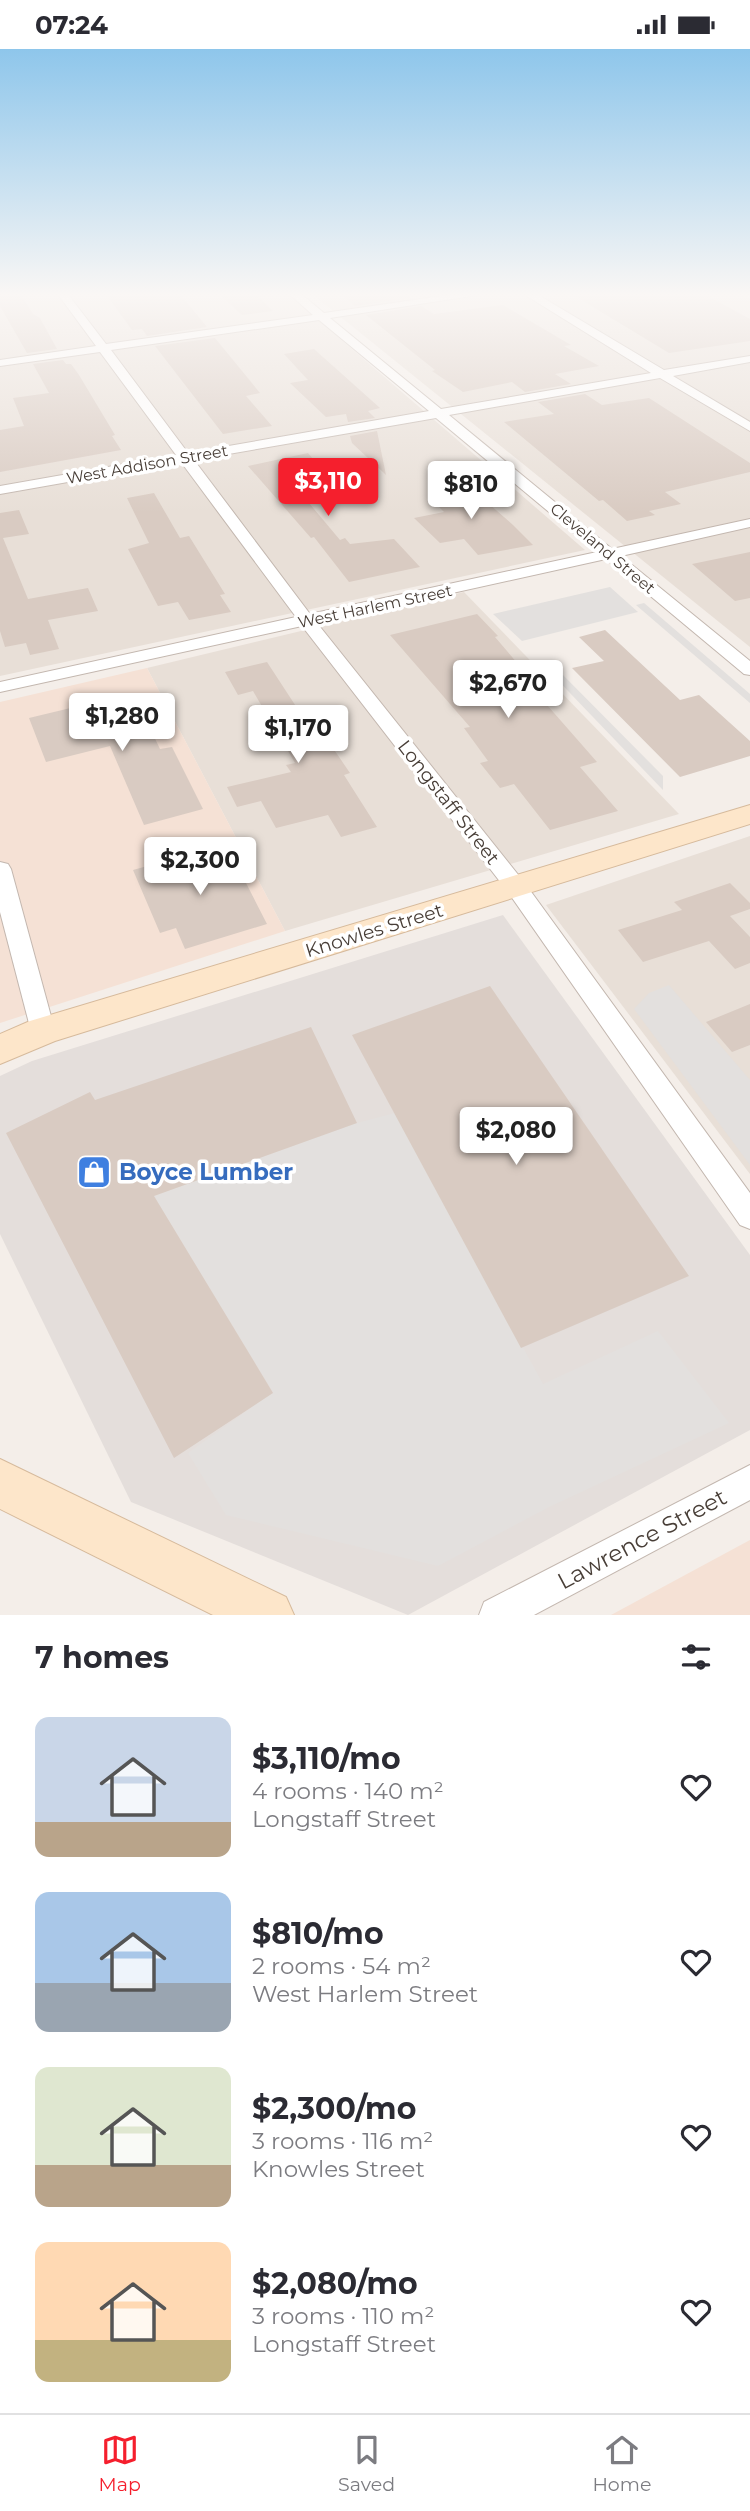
<!DOCTYPE html>
<html lang="en">
<head>
<meta charset="utf-8">
<style>
  body { margin:0; font-family:Montserrat,sans-serif; background:#f2f2f3; color:#2b2b33; height:100vh; display:flex; flex-direction:column; font-size:26px; white-space:nowrap }
  * { box-sizing:border-box; margin:0 }
  p { font-size:23px; color:#7c7c81 }
  .icon { flex:none; width:38px; height:38px; fill:none; stroke:currentColor; stroke-width:2; stroke-linecap:round; stroke-linejoin:round }
  .map { position:relative; height:1566px; overflow:hidden }
  .drawer { display:flex; flex-direction:column; background:#fff; flex:1 }
  .drawer>* { flex:none }
  .price { position:absolute; translate:-50% -60px; padding:0 16px; border-radius:7px; background:#fff; color:#222; font-size:23px; line-height:46px; filter:drop-shadow(0 2px 4px #0008) }
  .price::after { content:''; position:absolute; left:50%; top:42px; width:21px; height:16px; margin-left:-10px; background:inherit; clip-path:polygon(0 0,100% 0,50% 100%) }
  .price.active { background:#f51f2d; color:#fff }
  ul { padding:0; list-style:none }
  li { display:flex; align-items:center; gap:21px; height:175px; padding:0 35px }
  li span { display:grid; place-items:center; flex:none; width:196px; height:140px; border-radius:14px; color:#555 }
  li>.icon { margin-inline-start:auto }
  span .icon { width:84px; height:84px; fill:#fffc; stroke-width:1 }
  li b { font-size:30px }
  h2 { display:flex; justify-content:space-between; align-items:center; height:84px; padding:0 35px; font-size:30px }
  .status { display:flex; justify-content:space-between; align-items:center; height:49px; padding:0 35px; background:#fff; direction:ltr }
  .status svg { height:19px; fill:currentColor }
  .tabs { display:flex; justify-content:space-around; align-items:center; height:98px; border-top:2px solid #e1e1e2; background:#fff; font-size:19px; color:#7c7c81 }
  .tabs a { display:grid; justify-items:center; gap:4px }
  .tabs .active { color:#f51f2d }
  .map>svg:first-child { display:block }
  .residential { fill:#e8dfd7 }
  .commercial { fill:#f5e1d5 }
  .industrial { fill:#e4dedb }
  .parking { fill:#e3e0de }
  .building { fill:#d9cbc2 }
  .lines { fill:none; stroke-linecap:round; stroke-linejoin:round }
  .street-casing { stroke:#c3b7af; stroke-width:2 }
  .secondary-casing { stroke:#d6ba9c; stroke-width:2 }
  .street { fill:#fff; fill-rule:evenodd }
  .secondary { fill:#fde6ca; fill-rule:evenodd }
  .labels { text-anchor:middle; stroke-width:7; stroke-linejoin:round; paint-order:stroke }
  .far-street-label { font-size:16px; fill:#483e37; stroke:#fff }
  .street-label { font-size:19px; fill:#483e37; stroke:#fff }
  .near-shop-label { font-size:23px; font-weight:bold; fill:#366cbe; stroke:#fff; text-anchor:start }
  .near-street-label { font-size:23px; fill:#483e37; stroke:#fff }
</style>
</head>
<body>
<div class="status"><b>07:24</b><svg viewBox="0 0 49 12"><path d="M0 12V9h3v3zM5 12V6h3v6zM10 12V3h3v9zM15 12V0h3v12zM26 1h20v11H26zM47 4h2v5h-2z"/></svg></div>
<div class="map">
<svg width="750" height="1566" viewBox="0 0 750 1566">
  <rect width="100%" height="100%" fill="#f4eee9"/>
  <!-- residential -->
  <g class="residential">
    <path d="M 0,244 L 287,244 L 585,501 L 0,627 Z"/>
    <path d="M 311,244 L 740,244 L 750,249 L 750,598 Z"/>
    <path d="M 464,543 L 679,765 L 285,882 L 147,619 Z"/>
    <path d="M 750,787 L 750,1125 L 546,856 Z"/>
  </g>
  <!-- commercial -->
  <g class="commercial">
    <path d="M 147,619 L 285,882 L 0,974 L 0,653 Z"/>
    <path d="M 750,1491 L 750,1566 L 611,1566 Z"/>
  </g>
  <!-- industrial -->
  <path class="industrial" d="M 503,866 L 750,1206 L 750,1381 L 408,1566 L 131,1453 L 0,1185 L 0,1027 L 32,1012 Z"/>
  <!-- parking -->
  <g class="parking">
    <path d="M 610,538 L 638,563 L 522,592 L 493,565 Z"/>
    <path d="M 644,554 L 750,645 L 750,654 L 636,556 Z"/>
    <path d="M 554,617 L 663,727 L 663,741 L 546,619 Z"/>
    <path d="M 669,936 L 750,1031 L 750,1116 L 634,960 L 649,944 Z"/>
    <path d="M 395,1064 L 543,1335 L 658,1282 L 729,1374 L 549,1458 L 438,1517 L 226,1466 L 188,1404 L 273,1343 L 154,1147 L 357,1074 Z"/>
  </g>
  <!-- building -->
  <g class="building">
    <path d="M 0,244 L 20,244 L 33,265 L 40,269 L 57,300 L 27,304 L 0,257 Z"/>
    <path d="M 105,244 L 179,244 L 207,278 L 147,287 L 142,280 L 132,281 Z"/>
    <path d="M 218,244 L 255,244 L 273,262 L 242,266 Z"/>
    <path d="M 341,244 L 403,244 L 410,249 L 355,257 Z"/>
    <path d="M 570,244 L 702,244 L 750,270 L 750,292 L 669,304 Z"/>
    <path d="M 503,256 L 571,296 L 564,297 L 599,317 L 555,325 L 571,335 L 525,343 L 512,333 L 463,343 L 432,322 L 435,321 L 366,266 L 421,257 L 434,265 Z"/>
    <path d="M 215,289 L 260,344 L 246,347 L 272,377 L 223,385 L 155,297 Z"/>
    <path d="M 314,300 L 380,359 L 368,362 L 375,369 L 348,373 L 346,365 L 326,368 L 290,334 L 308,331 L 284,305 Z"/>
    <path d="M 63,311 L 66,315 L 71,315 L 79,326 L 115,386 L 112,387 L 121,401 L 0,423 L 0,381 L 24,377 L 13,349 L 49,344 L 33,315 Z"/>
    <path d="M 585,345 L 602,356 L 649,349 L 750,414 L 750,423 L 665,443 L 681,455 L 649,462 L 655,466 L 627,472 L 603,451 L 599,452 L 504,373 L 554,365 L 538,353 Z"/>
    <path d="M 377,382 L 386,426 L 352,394 L 350,387 Z"/>
    <path d="M 308,404 L 345,448 L 309,454 L 340,491 L 345,489 L 350,495 L 394,490 L 420,518 L 349,533 L 314,488 L 311,489 L 248,417 Z"/>
    <path d="M 464,433 L 513,476 L 533,496 L 478,506 L 464,490 L 440,494 L 414,469 L 444,463 L 428,447 L 440,444 L 434,438 Z"/>
    <path d="M 154,444 L 180,489 L 189,487 L 225,545 L 220,546 L 231,563 L 189,571 L 178,553 L 158,557 L 128,500 L 149,494 L 127,449 Z"/>
    <path d="M 19,461 L 29,485 L 3,489 L 28,550 L 88,539 L 98,562 L 48,571 L 59,600 L 30,606 L 26,594 L 5,598 L 0,582 L 0,464 Z"/>
    <path d="M 750,503 L 750,549 L 735,552 L 692,515 Z"/>
    <path d="M 477,565 L 498,587 L 495,588 L 518,615 L 512,616 L 597,713 L 580,718 L 618,762 L 550,781 L 514,735 L 500,739 L 480,714 L 488,712 L 464,679 L 470,678 L 390,586 Z"/>
    <path d="M 605,581 L 680,651 L 699,646 L 750,692 L 750,707 L 680,728 L 572,619 L 604,612 L 579,588 Z"/>
    <path d="M 267,613 L 316,688 L 324,686 L 350,724 L 344,726 L 377,778 L 341,788 L 328,766 L 276,779 L 261,752 L 237,758 L 227,738 L 291,723 L 286,716 L 295,714 L 253,642 L 238,646 L 225,623 Z"/>
    <path d="M 133,644 L 160,700 L 172,698 L 203,760 L 144,776 L 110,697 L 46,713 L 29,669 Z"/>
    <path d="M 226,795 L 267,875 L 185,900 L 176,879 L 160,884 L 133,821 Z"/>
    <path d="M 730,834 L 750,854 L 750,860 L 730,867 L 750,888 L 750,914 L 735,920 L 709,892 L 643,913 L 618,881 L 682,861 L 674,853 Z"/>
    <path d="M 490,937 L 689,1227 L 521,1299 L 352,986 Z"/>
    <path d="M 750,955 L 750,996 L 732,1003 L 706,973 Z"/>
    <path d="M 311,978 L 357,1074 L 154,1147 L 273,1344 L 174,1409 L 6,1084 L 90,1043 L 95,1051 Z"/>
  </g>
  <g class="lines">
    <!-- street casing -->
    <g class="street-casing">
      <g id="street">
        <path d="M 57,244 L 67,244 L 106,295 L 313,266 L 288,244 L 300,244 L 324,264 L 462,244 L 490,244 L 330,269 L 441,360 L 651,324 L 522,244 L 535,244 L 664,321 L 750,307 L 750,313 L 673,327 L 750,373 L 750,382 L 660,329 L 449,366 L 612,500 L 750,470 L 750,478 L 621,507 L 750,612 L 750,626 L 744,625 L 606,510 L 317,574 L 524,833 L 750,1144 L 750,1180 L 740,1176 L 508,843 L 302,577 L 0,643 L 0,633 L 296,568 L 181,413 L 0,445 L 0,437 L 176,406 L 100,303 L 0,317 L 0,311 L 96,297 ZM 319,271 L 429,362 L 188,404 L 111,301 ZM 436,369 L 597,503 L 310,565 L 194,411 Z"/>
        <path d="M 0,813 L 8,815 L 11,820 L 55,982 L 52,989 L 43,992 L 34,989 L 31,982 L 0,863 Z"/>
        <path d="M 750,1416 L 750,1451 L 534,1566 L 479,1566 L 484,1553 Z"/>
      </g>
    </g>
    <!-- secondary casing -->
    <g class="secondary-casing">
      <g id="secondary">
        <path d="M 750,756 L 750,775 L 55,992 L 0,1015 L 0,985 L 30,972 Z"/>
        <path d="M 0,1410 L 286,1548 L 294,1566 L 213,1566 L 0,1460 Z"/>
      </g>
    </g>
    <!-- street -->
    <use href="#street" class="street"/>
    <!-- secondary -->
    <use href="#secondary" class="secondary"/>
  </g>
  <!-- sky -->
  <linearGradient id="sky" x2="0" y2="1"><stop stop-color="#8ec6eb"/><stop offset="0.53" stop-color="#faf7f5"/><stop offset="1" stop-color="#faf7f5" stop-opacity="0"/></linearGradient>
  <rect width="750" height="464" fill="url(#sky)"/>
  <!-- icons -->
  <defs>
    <g id="shop-square" transform="scale(1.75)"><rect x="-9" y="-9" width="18" height="18" rx="4" fill="#3f7fe0" stroke="#fff"/><path d="M-5-2.5h2.3a2.7 3.5 0 0 1 5.4 0H5L5.5 6h-11ZM-1.5-2.5h3a1.5 2.3 0 0 0-3 0Z" fill="#fff"/></g>
  </defs>
  <g fill-rule="evenodd">
    <use href="#shop-square" x="94" y="1123"/>
  </g>
  <g class="labels">
    <!-- far-street labels -->
    <g class="far-street-label">
      <text transform="translate(147 415) rotate(-10)" y="6">West Addison Street</text>
      <text transform="translate(603 499) rotate(40)" y="6">Cleveland Street</text>
      <text transform="translate(375 557) rotate(-12)" y="6">West Harlem Street</text>
    </g>
    <!-- street labels -->
    <g class="street-label">
      <text transform="translate(449 753) rotate(52)" y="7">Longstaff Street</text>
      <text transform="translate(374 881) rotate(-17)" y="7">Knowles Street</text>
    </g>
    <!-- near-shop labels -->
    <g class="near-shop-label">
      <text x="119" y="1131">Boyce Lumber</text>
    </g>
    <!-- near-street labels -->
    <g class="near-street-label">
      <text transform="translate(642 1490) rotate(-28)" y="8">Lawrence Street</text>
    </g>
  </g>
</svg>
<b class="price active" style="left:328px;top:469px">$3,110</b>
<b class="price" style="left:471px;top:472px">$810</b>
<b class="price" style="left:508px;top:671px">$2,670</b>
<b class="price" style="left:122px;top:704px">$1,280</b>
<b class="price" style="left:298px;top:716px">$1,170</b>
<b class="price" style="left:200px;top:848px">$2,300</b>
<b class="price" style="left:516px;top:1118px">$2,080</b>
</div>
<section class="drawer">
<h2>7 homes<svg class="icon" aria-label="filters" viewBox="0 0 24 24"><path d="M4 7h16M4 17h16"/><circle cx="9" cy="7" r="2"/><circle cx="15" cy="17" r="2"/></svg></h2>
<ul>
<li><span style="background:linear-gradient(#c9d6e8 75%,#b9a48a 0)"><svg class="icon" aria-label="home" viewBox="0 0 24 24"><path d="M3 11l9-7 9 7M6 9v11h12V9"/></svg></span><div><b>$3,110/mo</b><p>4 rooms · 140 m²</p><p>Longstaff Street</p></div><svg class="icon" aria-label="heart" viewBox="0 0 24 24"><path d="M12 20l-8-8c-3-5 5-10 8-4 3-6 11-1 8 4z"/></svg></li>
<li><span style="background:linear-gradient(#a9c7e8 65%,#9aa5b1 0)"><svg class="icon" aria-label="home" viewBox="0 0 24 24"><path d="M3 11l9-7 9 7M6 9v11h12V9"/></svg></span><div><b>$810/mo</b><p>2 rooms · 54 m²</p><p>West Harlem Street</p></div><svg class="icon" aria-label="heart" viewBox="0 0 24 24"><path d="M12 20l-8-8c-3-5 5-10 8-4 3-6 11-1 8 4z"/></svg></li>
<li><span style="background:linear-gradient(#dfe7d0 70%,#b9a48a 0)"><svg class="icon" aria-label="home" viewBox="0 0 24 24"><path d="M3 11l9-7 9 7M6 9v11h12V9"/></svg></span><div><b>$2,300/mo</b><p>3 rooms · 116 m²</p><p>Knowles Street</p></div><svg class="icon" aria-label="heart" viewBox="0 0 24 24"><path d="M12 20l-8-8c-3-5 5-10 8-4 3-6 11-1 8 4z"/></svg></li>
<li><span style="background:linear-gradient(#ffd9b3 70%,#c2b280 0)"><svg class="icon" aria-label="home" viewBox="0 0 24 24"><path d="M3 11l9-7 9 7M6 9v11h12V9"/></svg></span><div><b>$2,080/mo</b><p>3 rooms · 110 m²</p><p>Longstaff Street</p></div><svg class="icon" aria-label="heart" viewBox="0 0 24 24"><path d="M12 20l-8-8c-3-5 5-10 8-4 3-6 11-1 8 4z"/></svg></li>
</ul>
</section>
<nav class="tabs">
<a class="active"><svg class="icon" aria-label="map" viewBox="0 0 24 24"><path d="M3 6l6-2 6 2 6-2v14l-6 2-6-2-6 2zM9 4v14M15 6v14"/></svg>Map</a>
<a><svg class="icon" aria-label="saved" viewBox="0 0 24 24"><path d="M7 4h10v16l-5-4-5 4z"/></svg>Saved</a>
<a><svg class="icon" aria-label="home" viewBox="0 0 24 24"><path d="M3 11l9-7 9 7M6 9v11h12V9"/></svg>Home</a>
</nav>
</body>
</html>
